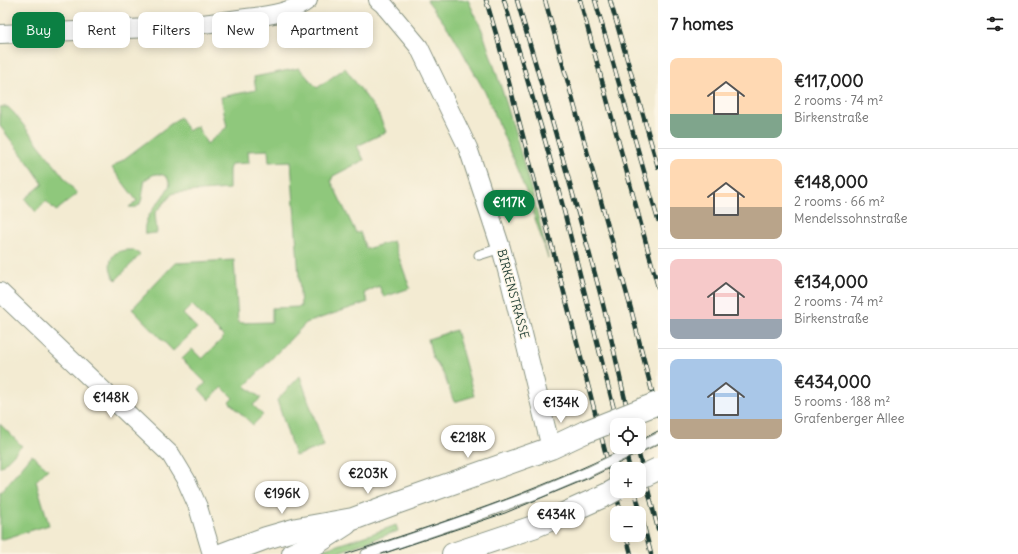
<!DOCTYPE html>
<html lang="en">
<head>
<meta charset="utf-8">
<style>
  body { margin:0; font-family:Delius,sans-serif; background:#f6f6f6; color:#222; height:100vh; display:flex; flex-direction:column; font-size:15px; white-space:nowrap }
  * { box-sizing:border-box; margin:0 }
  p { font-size:13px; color:#767676 }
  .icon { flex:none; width:22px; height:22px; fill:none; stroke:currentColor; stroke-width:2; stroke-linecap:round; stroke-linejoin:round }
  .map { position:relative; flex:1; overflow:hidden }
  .side { display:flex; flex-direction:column; background:#fff; width:360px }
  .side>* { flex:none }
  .banner { position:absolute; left:12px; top:12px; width:380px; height:36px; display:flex; gap:8px }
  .controls { position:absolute; left:610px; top:418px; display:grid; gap:8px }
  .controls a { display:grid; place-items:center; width:36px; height:36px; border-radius:8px; background:#fff; box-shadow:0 2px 10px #0003; font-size:20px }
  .price { position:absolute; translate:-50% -34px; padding:0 9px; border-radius:14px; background:#fff; color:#222; font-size:13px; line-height:26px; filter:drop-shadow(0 1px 2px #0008) }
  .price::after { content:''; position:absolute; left:50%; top:24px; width:12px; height:9px; margin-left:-6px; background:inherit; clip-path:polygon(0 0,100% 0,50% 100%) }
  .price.current { background:#0b8043; color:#fff }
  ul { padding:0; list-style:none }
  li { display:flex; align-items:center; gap:12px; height:100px; padding:0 12px }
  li+li { border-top:1px solid #e0e0e0 }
  li span { display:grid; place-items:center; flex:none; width:112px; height:80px; border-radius:8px; color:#555 }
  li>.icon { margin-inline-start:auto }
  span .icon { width:48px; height:48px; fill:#fffc; stroke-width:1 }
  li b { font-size:17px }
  h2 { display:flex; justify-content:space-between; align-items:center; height:48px; padding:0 12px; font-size:17px }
  .chip { padding:0 14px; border-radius:8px; background:#fff; box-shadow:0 2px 10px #0003; font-size:14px; line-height:36px }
  .chip.current { background:#0b8043; color:#fff }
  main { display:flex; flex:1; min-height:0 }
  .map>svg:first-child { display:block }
  .green { fill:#8fc87c; stroke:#578258 }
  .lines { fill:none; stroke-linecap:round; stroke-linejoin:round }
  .lane-casing { stroke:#899483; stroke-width:11 }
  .street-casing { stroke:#899483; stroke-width:20 }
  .secondary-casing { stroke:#899483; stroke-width:24 }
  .lane { stroke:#fff; stroke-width:9 }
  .street { stroke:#fff; stroke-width:18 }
  .secondary { stroke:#fff; stroke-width:22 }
  .tram { stroke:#1f3d34; stroke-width:1 }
  .rail-casing { stroke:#1f3d34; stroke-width:4.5 }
  .rail { stroke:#fcf5e5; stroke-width:3; stroke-dasharray:9; stroke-linecap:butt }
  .lane-bridge-casing { stroke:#899483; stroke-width:11; stroke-linecap:butt }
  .secondary-bridge-casing { stroke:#899483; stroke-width:24; stroke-linecap:butt }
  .lane-bridge { stroke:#fff; stroke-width:9 }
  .secondary-bridge { stroke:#fff; stroke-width:22 }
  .labels { text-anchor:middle; stroke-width:3; stroke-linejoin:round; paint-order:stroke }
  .street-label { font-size:12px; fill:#1f3d34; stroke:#fcf5e5 }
</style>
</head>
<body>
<main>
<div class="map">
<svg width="658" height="554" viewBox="0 0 658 554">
  <rect width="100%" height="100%" fill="#fcf5e5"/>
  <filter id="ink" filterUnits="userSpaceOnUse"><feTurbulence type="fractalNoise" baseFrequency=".025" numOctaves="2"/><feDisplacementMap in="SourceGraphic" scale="8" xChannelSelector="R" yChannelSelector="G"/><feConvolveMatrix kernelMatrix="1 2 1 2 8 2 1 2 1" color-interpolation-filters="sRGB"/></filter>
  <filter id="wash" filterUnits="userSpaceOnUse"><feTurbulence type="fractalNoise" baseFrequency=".012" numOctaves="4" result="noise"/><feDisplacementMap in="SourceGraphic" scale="16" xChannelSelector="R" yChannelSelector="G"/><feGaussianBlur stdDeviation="0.9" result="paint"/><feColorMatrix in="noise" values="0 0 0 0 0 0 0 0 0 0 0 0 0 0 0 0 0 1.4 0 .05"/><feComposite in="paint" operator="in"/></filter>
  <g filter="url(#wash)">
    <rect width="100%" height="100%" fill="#f3ebd2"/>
    <!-- green -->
    <g class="green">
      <path d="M 427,0 L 468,0 L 482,30 L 506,102 L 533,196 L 548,258 L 527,194 L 512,157 L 496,117 L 485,92 L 453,35 Z"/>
      <path d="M 299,68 L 317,88 L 345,68 L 378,113 L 386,132 L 357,146 L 364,160 L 333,176 L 331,181 L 356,233 L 360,232 L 366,249 L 393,241 L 410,288 L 384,297 L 379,286 L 364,293 L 368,302 L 306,323 L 245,386 L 261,398 L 253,405 L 263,415 L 253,425 L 229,402 L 233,398 L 222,387 L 209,400 L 199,389 L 206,383 L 182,359 L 192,349 L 202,359 L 224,337 L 192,305 L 183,314 L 197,328 L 173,351 L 132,309 L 175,263 L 234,260 L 238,323 L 272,322 L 272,308 L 301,307 L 291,161 L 269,162 L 268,150 L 248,151 L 249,163 L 231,164 L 229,170 L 229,189 L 173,193 L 155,213 L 157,233 L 145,234 C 141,216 164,200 170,184 L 167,177 C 158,172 154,173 145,180 C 143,186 143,201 139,205 C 136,208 132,207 129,207 L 137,201 L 112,168 L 180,117 L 188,131 L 197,126 L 207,144 L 227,127 L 221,97 L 256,90 L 254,77 Z"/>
      <path d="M 0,107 L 8,107 L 14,113 L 77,194 L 56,211 L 46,201 L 36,212 L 25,199 L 43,184 L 33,169 L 0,126 Z"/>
      <path d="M 127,250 L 134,250 L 140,255 L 116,280 C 110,275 108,263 113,256 C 116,251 122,251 127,250 Z"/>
      <path d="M 456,330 L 474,396 L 454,402 L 444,375 L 432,356 L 428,339 Z"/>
      <path d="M 300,376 L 324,446 L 295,456 L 277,400 Z"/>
      <path d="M 0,424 L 22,446 L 0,468 Z"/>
      <path d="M 32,455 L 48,469 L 36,481 L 49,525 L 0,540 L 0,491 L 1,492 Z"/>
      <path d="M 396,525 L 398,531 L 333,554 L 312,554 L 316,552 L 374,533 Z"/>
    </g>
  </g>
  <g filter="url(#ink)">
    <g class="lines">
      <!-- lane casing -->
      <g class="lane-casing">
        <g id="lane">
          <path d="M 479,255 L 501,248"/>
          <path d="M 366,554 L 474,517 L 539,493 L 588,472"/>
        </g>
      </g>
      <!-- street casing -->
      <g class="street-casing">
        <g id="street">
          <path d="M 378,0 L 383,4 L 419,47 L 468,148 L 501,248 L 511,285 L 551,448"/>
          <path d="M 0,34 L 177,27 C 197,25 218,22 239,19 C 260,16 291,14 308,0"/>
          <path d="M 0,292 L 171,455 L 186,480 L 198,507 L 212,554"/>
        </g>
      </g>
      <!-- secondary casing -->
      <g class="secondary-casing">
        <g id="secondary">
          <path d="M 223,554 L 266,538 L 297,529 L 353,519 L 396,503 L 551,448 L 585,432"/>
          <path d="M 293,554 L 315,544 L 346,524"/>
          <path d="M 453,554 L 533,527 L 566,513 L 608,494"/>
        </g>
      </g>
      <!-- lane -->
      <use href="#lane" class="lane"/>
      <!-- street -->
      <use href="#street" class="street"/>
      <!-- secondary -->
      <use href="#secondary" class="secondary"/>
      <!-- tram -->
      <g class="tram">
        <path d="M 639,441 L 658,431"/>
        <path d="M 346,554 C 442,523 537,492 627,447"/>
        <path d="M 382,554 L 505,513 L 589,478 L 658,444"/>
      </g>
      <!-- rail casing -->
      <g class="rail-casing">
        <g id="rail">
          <path d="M 486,0 L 497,37 L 566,300 L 621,513"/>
          <path d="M 504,0 L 544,137 L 562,203 L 618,425"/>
          <path d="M 517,0 C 545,96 573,192 599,289 C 611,334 620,380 631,425"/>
          <path d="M 545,0 L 631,309 L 658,415"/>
          <path d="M 580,0 L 658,287"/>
          <path d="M 595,0 L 658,220"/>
          <path d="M 610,0 L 658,167"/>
          <path d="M 624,447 L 630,469"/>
          <path d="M 637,447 L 658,529"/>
          <path d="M 635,491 L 651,554"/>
          <path d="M 626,535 L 631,554"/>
        </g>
      </g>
      <!-- rail -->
      <use href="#rail" class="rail"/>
      <!-- lane-bridge casing -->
      <g class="lane-bridge-casing">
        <path id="lane-bridge" d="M 588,472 L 658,438"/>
      </g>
      <!-- secondary-bridge casing -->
      <g class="secondary-bridge-casing">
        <g id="secondary-bridge">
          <path d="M 585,432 L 658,403"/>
          <path d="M 639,478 L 658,469"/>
          <path d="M 608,494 L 617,489"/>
        </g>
      </g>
      <!-- lane-bridge -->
      <use href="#lane-bridge" class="lane-bridge"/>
      <!-- secondary-bridge -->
      <use href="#secondary-bridge" class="secondary-bridge"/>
    </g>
  </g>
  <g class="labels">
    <!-- street labels -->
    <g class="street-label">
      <text transform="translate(513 294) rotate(75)" y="4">BIRKENSTRASSE</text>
    </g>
  </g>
</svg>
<div class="controls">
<a><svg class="icon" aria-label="locate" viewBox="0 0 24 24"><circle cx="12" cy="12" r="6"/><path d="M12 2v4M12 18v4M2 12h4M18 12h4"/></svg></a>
<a>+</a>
<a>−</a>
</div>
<b class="price current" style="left:509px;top:224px">€117K</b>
<b class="price" style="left:111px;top:419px">€148K</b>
<b class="price" style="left:561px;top:424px">€134K</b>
<b class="price" style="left:468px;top:459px">€218K</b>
<b class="price" style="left:368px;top:495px">€203K</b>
<b class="price" style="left:282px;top:515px">€196K</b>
<b class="price" style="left:556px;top:536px">€434K</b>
<div class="banner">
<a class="chip current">Buy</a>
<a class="chip">Rent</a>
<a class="chip">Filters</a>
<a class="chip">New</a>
<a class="chip">Apartment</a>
</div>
</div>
<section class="side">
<h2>7 homes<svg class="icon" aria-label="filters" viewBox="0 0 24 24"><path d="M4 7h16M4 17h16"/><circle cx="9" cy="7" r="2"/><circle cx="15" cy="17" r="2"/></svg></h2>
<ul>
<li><span style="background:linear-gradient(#ffd9b3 70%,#7fa58c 0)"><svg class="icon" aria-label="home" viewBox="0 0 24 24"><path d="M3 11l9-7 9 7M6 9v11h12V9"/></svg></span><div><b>€117,000</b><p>2 rooms · 74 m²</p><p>Birkenstraße</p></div></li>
<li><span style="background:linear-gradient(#ffd9b3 60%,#b9a48a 0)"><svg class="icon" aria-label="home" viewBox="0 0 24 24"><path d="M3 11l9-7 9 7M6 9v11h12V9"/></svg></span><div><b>€148,000</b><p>2 rooms · 66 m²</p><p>Mendelssohnstraße</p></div></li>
<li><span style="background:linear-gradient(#f6c9c9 75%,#9aa5b1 0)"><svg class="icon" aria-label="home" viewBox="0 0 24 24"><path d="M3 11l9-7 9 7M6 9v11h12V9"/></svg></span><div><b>€134,000</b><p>2 rooms · 74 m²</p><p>Birkenstraße</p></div></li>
<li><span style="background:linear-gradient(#a9c7e8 75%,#b9a48a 0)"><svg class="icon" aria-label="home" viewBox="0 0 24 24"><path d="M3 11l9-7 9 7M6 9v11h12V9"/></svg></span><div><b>€434,000</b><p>5 rooms · 188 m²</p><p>Grafenberger Allee</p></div></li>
</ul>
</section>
</main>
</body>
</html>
